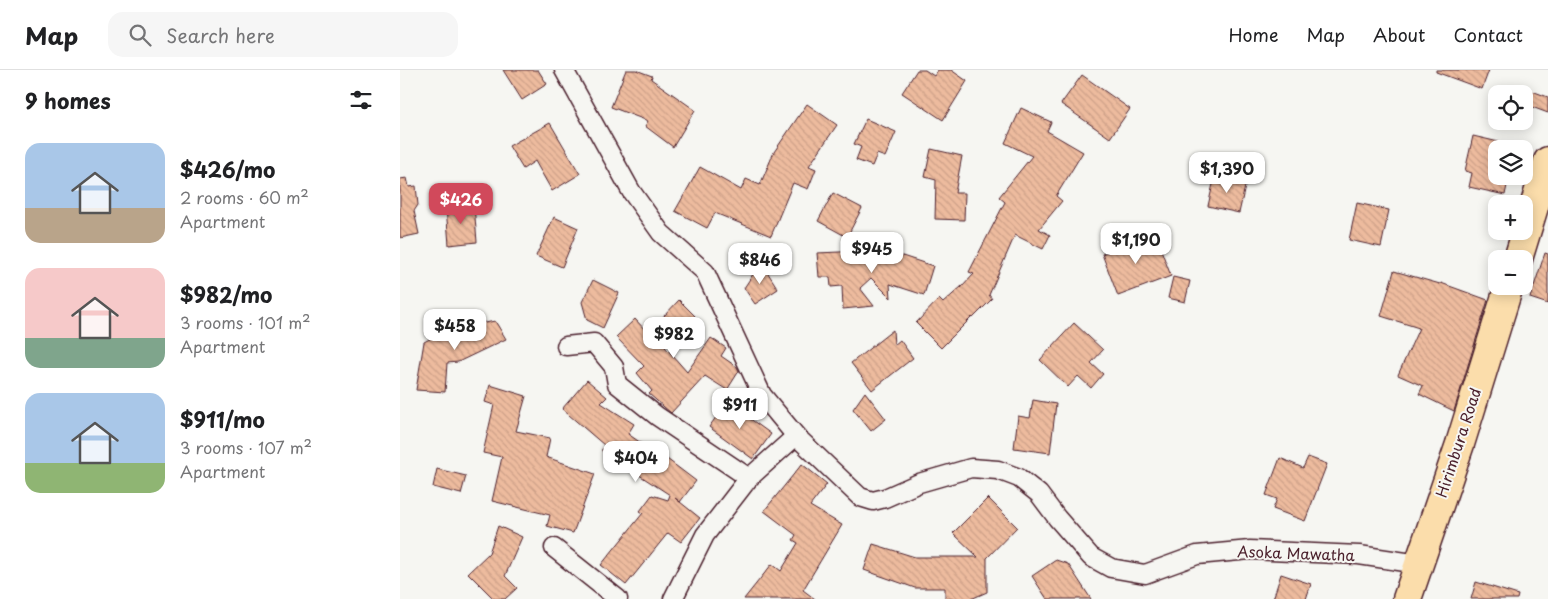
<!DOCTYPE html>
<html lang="en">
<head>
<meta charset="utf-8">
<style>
  body { margin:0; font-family:"Playpen Sans",sans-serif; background:#f6f6f6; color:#202124; height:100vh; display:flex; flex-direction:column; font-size:19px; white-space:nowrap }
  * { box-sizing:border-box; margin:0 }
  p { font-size:16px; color:#757577 }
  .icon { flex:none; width:28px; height:28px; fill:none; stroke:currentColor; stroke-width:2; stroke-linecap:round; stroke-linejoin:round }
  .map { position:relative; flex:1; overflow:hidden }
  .details { display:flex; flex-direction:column; background:#fff; width:400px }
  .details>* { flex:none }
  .buttons { position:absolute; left:1088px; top:15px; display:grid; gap:10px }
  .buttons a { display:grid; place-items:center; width:45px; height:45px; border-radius:10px; background:#fff; box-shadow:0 2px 12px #0003; font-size:25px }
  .price { position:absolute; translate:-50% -42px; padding:0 11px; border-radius:10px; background:#fff; color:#222; font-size:16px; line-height:32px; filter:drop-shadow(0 1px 2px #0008) }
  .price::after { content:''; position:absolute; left:50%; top:30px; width:15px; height:11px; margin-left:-8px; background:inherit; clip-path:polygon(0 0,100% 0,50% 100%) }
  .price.on { background:#d1495b; color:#fff }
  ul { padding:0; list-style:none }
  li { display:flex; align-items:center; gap:15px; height:125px; padding:0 25px }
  li span { display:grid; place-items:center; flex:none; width:140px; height:100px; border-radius:15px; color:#555 }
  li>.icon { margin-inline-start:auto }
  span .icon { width:60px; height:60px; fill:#fffc; stroke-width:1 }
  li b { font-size:21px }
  h2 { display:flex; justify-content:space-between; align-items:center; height:60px; padding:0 25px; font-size:21px }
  header { display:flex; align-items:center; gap:30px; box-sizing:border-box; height:70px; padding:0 25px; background:#fff; border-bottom:1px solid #e0e0e0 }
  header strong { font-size:24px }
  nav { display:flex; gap:28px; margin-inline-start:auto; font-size:18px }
  .search { width:350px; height:45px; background:#f6f6f6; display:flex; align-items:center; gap:12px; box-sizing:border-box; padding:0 18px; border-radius:15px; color:#757577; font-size:19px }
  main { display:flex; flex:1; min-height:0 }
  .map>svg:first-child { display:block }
  .building { fill:url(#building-back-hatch); stroke:#4a1f2b }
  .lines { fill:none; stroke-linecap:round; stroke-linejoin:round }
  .minor-casing { stroke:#4a1f2b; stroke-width:21 }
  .primary-casing { stroke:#4a1f2b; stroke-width:31 }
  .minor { stroke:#f6f6f2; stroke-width:18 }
  .primary { stroke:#fbddab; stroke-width:28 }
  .labels { text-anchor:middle; stroke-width:4; stroke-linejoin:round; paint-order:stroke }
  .street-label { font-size:15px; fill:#4a1f2b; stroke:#f6f6f2 }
</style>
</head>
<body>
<header>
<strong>Map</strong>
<div class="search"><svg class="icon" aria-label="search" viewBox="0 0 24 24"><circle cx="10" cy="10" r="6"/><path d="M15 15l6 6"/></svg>Search here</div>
<nav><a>Home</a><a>Map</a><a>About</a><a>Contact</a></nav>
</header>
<main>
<section class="details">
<h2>9 homes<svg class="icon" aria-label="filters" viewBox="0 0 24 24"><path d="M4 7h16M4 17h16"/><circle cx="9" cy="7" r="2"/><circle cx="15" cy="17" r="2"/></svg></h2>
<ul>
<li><span style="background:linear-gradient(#a9c7e8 65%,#b9a48a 0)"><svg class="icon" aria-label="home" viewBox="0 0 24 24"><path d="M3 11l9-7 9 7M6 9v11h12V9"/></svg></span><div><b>$426/mo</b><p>2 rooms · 60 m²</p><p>Apartment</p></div></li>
<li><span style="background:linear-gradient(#f6c9c9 70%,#7fa58c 0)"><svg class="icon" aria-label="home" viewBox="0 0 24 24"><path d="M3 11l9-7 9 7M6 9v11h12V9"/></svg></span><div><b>$982/mo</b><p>3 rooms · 101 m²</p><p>Apartment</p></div></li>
<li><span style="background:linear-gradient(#a9c7e8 70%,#8fb573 0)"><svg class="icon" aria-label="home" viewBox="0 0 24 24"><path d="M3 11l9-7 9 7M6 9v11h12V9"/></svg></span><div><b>$911/mo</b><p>3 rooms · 107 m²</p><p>Apartment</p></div></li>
</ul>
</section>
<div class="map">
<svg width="1148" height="529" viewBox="0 0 1148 529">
  <defs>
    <pattern id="building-back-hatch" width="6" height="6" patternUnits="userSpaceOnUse" patternTransform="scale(1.25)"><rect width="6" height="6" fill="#edbb9e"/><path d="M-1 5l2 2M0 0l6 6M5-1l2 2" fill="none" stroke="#cda088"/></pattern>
  </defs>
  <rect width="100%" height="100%" fill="#f6f6f2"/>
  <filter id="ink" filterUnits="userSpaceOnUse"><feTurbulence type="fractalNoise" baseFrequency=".02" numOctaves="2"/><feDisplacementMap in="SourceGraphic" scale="10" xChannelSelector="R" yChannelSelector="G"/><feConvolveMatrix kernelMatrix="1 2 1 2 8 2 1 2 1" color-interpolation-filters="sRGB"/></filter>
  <g filter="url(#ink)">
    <!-- building -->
    <g class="building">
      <path d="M 103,0 L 138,0 L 147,14 L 122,30 Z"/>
      <path d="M 226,0 L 236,0 L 252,6 L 251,9 L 295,40 L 273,77 L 245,56 L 248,51 L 211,37 Z"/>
      <path d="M 517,0 L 525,0 L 534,6 L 538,0 L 551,0 L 567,11 L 543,50 L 502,23 Z"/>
      <path d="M 1036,0 L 1089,0 L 1082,19 L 1036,2 Z"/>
      <path d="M 682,5 L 730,39 L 710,68 L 661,34 Z"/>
      <path d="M 1124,18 L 1148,27 L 1148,43 L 1124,34 Z"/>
      <path d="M 407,34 L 437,55 L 409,96 L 416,99 L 408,119 L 393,113 L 371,166 L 315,143 L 307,158 L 275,141 L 300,97 L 341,120 L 346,109 L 360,115 L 374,82 Z"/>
      <path d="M 621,38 L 651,52 L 647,61 L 683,82 L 656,126 L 662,131 L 639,159 L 650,165 L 643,179 L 615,165 L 589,225 L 592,229 L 573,248 L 572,247 L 541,278 L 516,253 L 539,229 L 543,233 L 562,216 L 561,218 L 574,204 L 569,202 L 605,132 L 599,127 L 632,86 L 605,73 Z"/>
      <path d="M 466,49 L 496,62 L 485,87 L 477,84 L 472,96 L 456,90 L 461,77 L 454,74 Z"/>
      <path d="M 150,53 L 180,104 L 152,121 L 135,91 L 123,99 L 109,76 Z"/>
      <path d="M 1073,66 L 1116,76 L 1115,79 L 1096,79 L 1096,106 L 1109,106 L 1105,125 L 1069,117 L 1072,103 L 1065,101 Z"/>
      <path d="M 531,79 L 562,86 L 555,123 L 565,123 L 564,150 L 535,149 L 536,110 L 525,107 Z"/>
      <path d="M 815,105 L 846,112 L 839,143 L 808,136 Z"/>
      <path d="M 7,108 L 9,117 L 16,116 L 18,135 L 14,141 L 19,164 L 0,168 L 0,109 Z"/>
      <path d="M 433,123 L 462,138 L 447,167 L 418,151 Z"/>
      <path d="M 957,133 L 989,140 L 981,177 L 949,170 Z"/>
      <path d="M 74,135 L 77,172 L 49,175 L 46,137 Z"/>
      <path d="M 154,147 L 178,158 L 162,197 L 136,186 Z"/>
      <path d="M 755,164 L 771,206 L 718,226 L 702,184 Z"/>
      <path d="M 484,180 L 533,196 L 524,225 L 490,214 L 491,228 L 471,208 L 460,218 L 474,236 L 443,239 L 442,216 L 431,217 L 430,207 L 419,207 L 417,183 Z"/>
      <path d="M 1145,183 L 1148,184 L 1148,234 L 1130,228 Z"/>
      <path d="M 361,192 L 378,219 L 355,234 L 344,218 Z"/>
      <path d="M 994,201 L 1040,214 L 1041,213 L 1088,230 L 1054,341 L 1019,324 L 1023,316 L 998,305 L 1019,258 L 981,246 Z"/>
      <path d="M 773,207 L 790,211 L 785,232 L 768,228 Z"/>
      <path d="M 193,210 L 219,223 L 203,258 L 187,250 L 182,232 Z"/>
      <path d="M 279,230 L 295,246 L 265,277 L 287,302 L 311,268 L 326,278 L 321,286 L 337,297 L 339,301 L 327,320 L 305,306 L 271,343 L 249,324 L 252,321 L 237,303 L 244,296 L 216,267 L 235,249 L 248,263 Z"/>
      <path d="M 78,244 L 85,253 L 95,251 L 106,269 L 58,292 L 47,293 L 45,322 L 16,320 L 24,272 L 41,263 L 41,267 L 58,265 L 57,255 Z"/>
      <path d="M 674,253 L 703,280 L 691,293 L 703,304 L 691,318 L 678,306 L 668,317 L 640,290 Z"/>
      <path d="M 493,260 L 494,275 L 500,270 L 513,288 L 472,320 L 451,293 Z"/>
      <path d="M 187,310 L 207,327 L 201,333 L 234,354 L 228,364 L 257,384 L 263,386 L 296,411 L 280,432 L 275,428 L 300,448 L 281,472 L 268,463 L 226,515 L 201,495 L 243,443 L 240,441 L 252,425 L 268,430 L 270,425 L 202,381 L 202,379 L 211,381 L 162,339 Z"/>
      <path d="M 90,315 L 126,326 L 116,361 L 150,368 L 146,387 L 195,404 L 173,463 L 147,456 L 150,445 L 92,431 L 102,387 L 83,383 L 94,335 L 85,332 Z"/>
      <path d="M 465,322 L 486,349 L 471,361 L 453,339 Z"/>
      <path d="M 633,330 L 656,334 L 650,383 L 614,378 L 618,346 L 630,348 Z"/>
      <path d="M 327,332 L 371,364 L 353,389 L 309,357 Z"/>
      <path d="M 908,387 L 927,394 L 905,451 L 873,439 L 877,429 L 866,425 L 880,388 L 903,398 Z"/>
      <path d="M 402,394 L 427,414 L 410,436 L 442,455 L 403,520 L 415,529 L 344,529 L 372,494 L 381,501 L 398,473 L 393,470 L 396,465 L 364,441 Z"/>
      <path d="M 37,399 L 66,406 L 61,424 L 33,417 Z"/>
      <path d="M 588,428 L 617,457 L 587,488 L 587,522 L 571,529 L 545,529 L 545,518 L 515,518 L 464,500 L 473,474 L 515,487 L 578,487 L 553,463 Z"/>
      <path d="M 98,456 L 122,467 L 105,506 L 117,518 L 105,529 L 94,529 L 68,503 L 89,483 Z"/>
      <path d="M 656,490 L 668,494 L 691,529 L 647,529 L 632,506 Z"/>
      <path d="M 881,504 L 911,514 L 906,529 L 873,529 Z"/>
      <path d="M 1076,512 L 1118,525 L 1117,529 L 1071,529 Z"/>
    </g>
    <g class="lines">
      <!-- minor casing -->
      <g class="minor-casing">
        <g id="minor">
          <path d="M 164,0 L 231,121 L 261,163 L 305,202 L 362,325 L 396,366 L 460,427 L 473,431 L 485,428 L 519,413 L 571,398 L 598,400 L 619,408 L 639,424 L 657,448 L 691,487 L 711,498 L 745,504 L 797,485 L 850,480 L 959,485 L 1019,494"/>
          <path d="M 166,276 L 194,273 L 214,297 L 217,314 L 257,346 L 349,408"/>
          <path d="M 154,478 L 218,529"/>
          <path d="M 273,529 L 305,465 L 349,408 L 396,366"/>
        </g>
      </g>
      <!-- primary casing -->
      <g class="primary-casing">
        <g id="primary">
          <path d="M 1118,189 L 1148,91"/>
          <path d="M 1007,529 L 1060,374 L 1109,216"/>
        </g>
      </g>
      <!-- minor -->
      <use href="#minor" class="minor"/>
      <!-- primary -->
      <use href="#primary" class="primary"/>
    </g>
  </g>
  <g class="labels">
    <!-- street labels -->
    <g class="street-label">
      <text transform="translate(1059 373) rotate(-72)" y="5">Hirimbura Road</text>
      <text transform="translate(896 484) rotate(2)" y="5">Asoka Mawatha</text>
    </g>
  </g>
</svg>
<div class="buttons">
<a><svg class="icon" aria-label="locate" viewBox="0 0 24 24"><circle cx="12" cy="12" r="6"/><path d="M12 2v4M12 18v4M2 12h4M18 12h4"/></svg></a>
<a><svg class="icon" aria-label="layers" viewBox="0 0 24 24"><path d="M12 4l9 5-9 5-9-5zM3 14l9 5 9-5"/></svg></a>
<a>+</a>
<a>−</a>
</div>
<b class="price" style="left:827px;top:124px">$1,390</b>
<b class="price on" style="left:61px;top:155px">$426</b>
<b class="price" style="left:736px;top:195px">$1,190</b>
<b class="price" style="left:472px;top:204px">$945</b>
<b class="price" style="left:360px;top:215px">$846</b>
<b class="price" style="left:55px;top:281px">$458</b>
<b class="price" style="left:274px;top:289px">$982</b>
<b class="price" style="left:340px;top:360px">$911</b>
<b class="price" style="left:236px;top:413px">$404</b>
</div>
</main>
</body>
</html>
